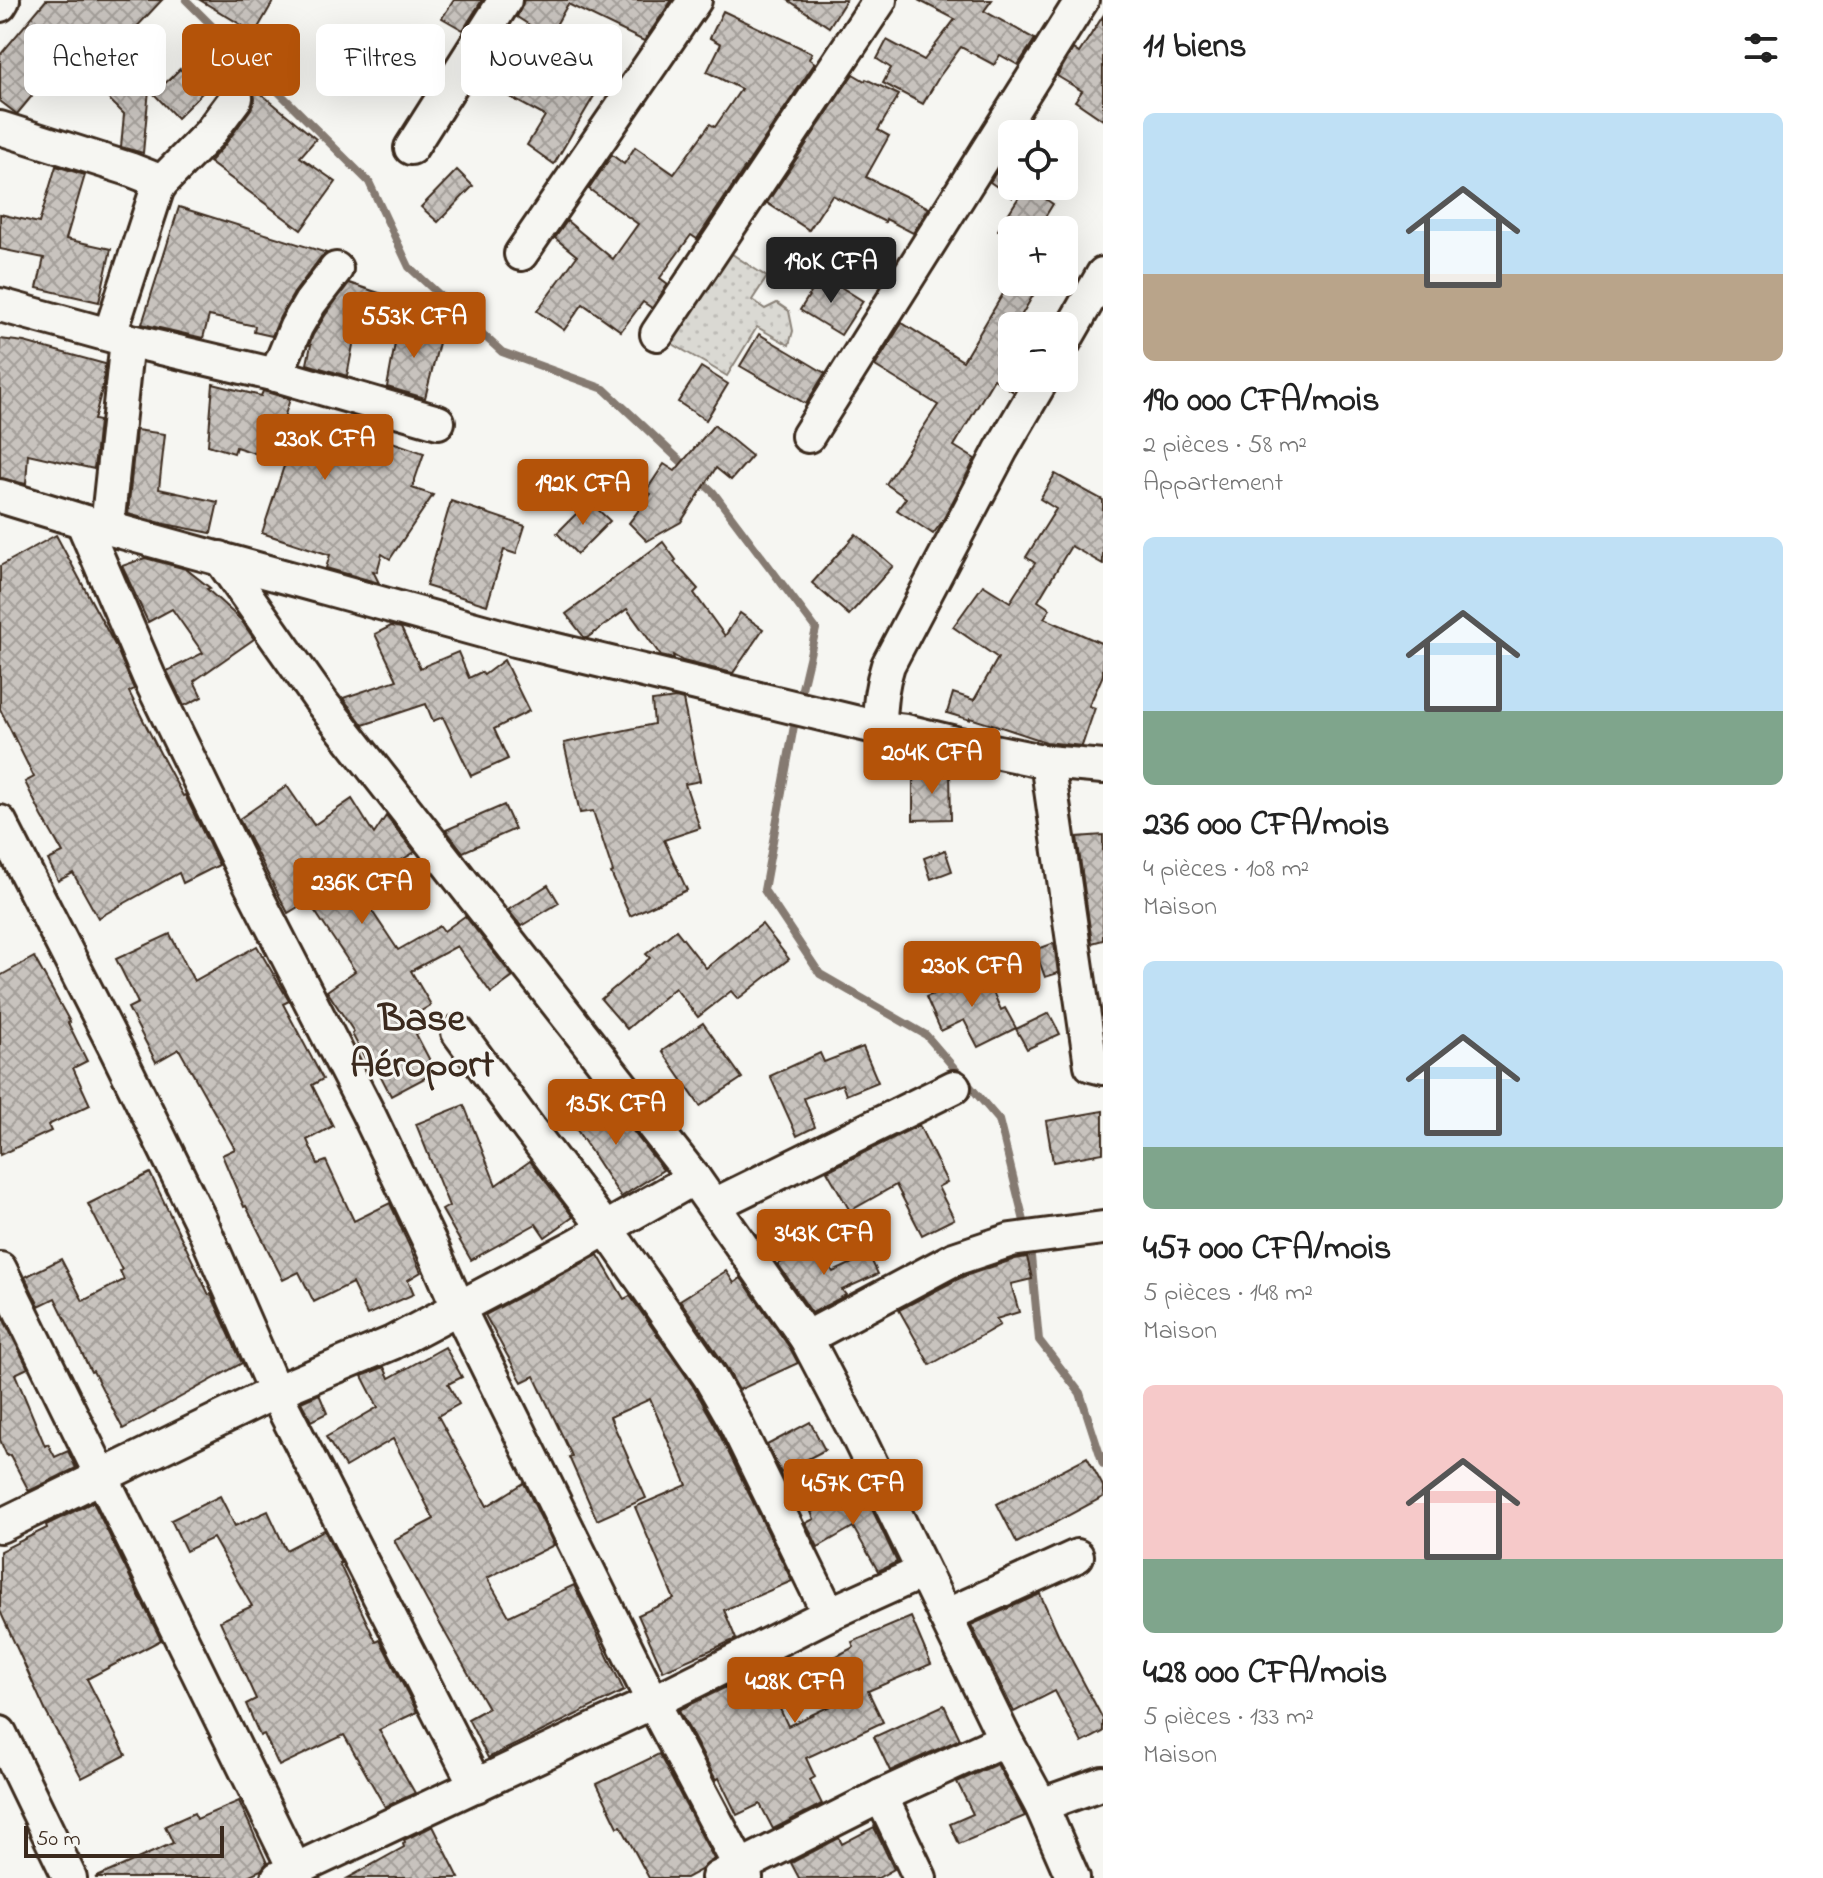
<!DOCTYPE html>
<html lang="fr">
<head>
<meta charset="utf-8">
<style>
  body { margin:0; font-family:"Indie Flower",sans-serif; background:#f6f6f6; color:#222; height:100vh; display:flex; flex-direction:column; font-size:30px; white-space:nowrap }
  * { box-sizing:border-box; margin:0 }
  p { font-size:26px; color:#767676 }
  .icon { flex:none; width:44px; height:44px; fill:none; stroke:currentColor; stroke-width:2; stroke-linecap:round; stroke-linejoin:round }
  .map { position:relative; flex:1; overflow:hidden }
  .drawer { display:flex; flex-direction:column; background:#fff; width:720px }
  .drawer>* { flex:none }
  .top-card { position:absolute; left:24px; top:24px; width:760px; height:72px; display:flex; gap:16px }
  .tools { position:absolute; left:998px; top:120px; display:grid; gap:16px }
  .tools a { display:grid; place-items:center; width:80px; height:80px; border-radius:12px; background:#fff; box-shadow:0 8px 32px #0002; font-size:40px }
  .scale { position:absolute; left:24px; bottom:20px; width:200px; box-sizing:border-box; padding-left:8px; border:4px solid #3b2a1e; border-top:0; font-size:22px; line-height:28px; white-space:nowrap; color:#3b2a1e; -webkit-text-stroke:6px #f6f6f2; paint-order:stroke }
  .price { position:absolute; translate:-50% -68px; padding:0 18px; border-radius:8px; background:#b45309; color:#fff; font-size:26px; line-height:52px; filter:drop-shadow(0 2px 4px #0008) }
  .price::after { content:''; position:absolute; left:50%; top:48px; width:24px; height:18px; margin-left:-12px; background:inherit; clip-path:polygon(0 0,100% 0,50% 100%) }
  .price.selected { background:#222; color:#fff }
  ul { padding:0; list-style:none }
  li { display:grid; align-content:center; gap:16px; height:424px; padding:0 40px }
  li span { display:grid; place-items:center; height:248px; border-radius:12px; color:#555 }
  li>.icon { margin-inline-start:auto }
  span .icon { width:144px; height:144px; fill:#fffc; stroke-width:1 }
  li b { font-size:34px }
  h2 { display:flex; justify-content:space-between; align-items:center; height:96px; padding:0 40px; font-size:34px }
  .chip { padding:0 28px; border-radius:12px; background:#fff; box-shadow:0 8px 32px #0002; font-size:28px; line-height:72px }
  .chip.selected { background:#b45309; color:#fff }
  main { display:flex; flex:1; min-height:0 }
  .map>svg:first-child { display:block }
  .grass { fill:url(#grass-dots); stroke:#8a8278; stroke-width:2 }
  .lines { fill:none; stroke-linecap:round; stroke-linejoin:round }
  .stream { stroke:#857a71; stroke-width:8 }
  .building { fill:url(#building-cross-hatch); stroke:#3b2a1e; stroke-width:2 }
  .minor-casing { stroke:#3b2a1e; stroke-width:38 }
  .minor { stroke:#f6f6f2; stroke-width:32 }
  .labels { text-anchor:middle; stroke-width:6; stroke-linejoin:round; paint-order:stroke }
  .district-label { font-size:40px; font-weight:bold; fill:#3b2a1e; stroke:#f6f6f2 }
</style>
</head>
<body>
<main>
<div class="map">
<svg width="1103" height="1878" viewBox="0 0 1103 1878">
  <defs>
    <pattern id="grass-dots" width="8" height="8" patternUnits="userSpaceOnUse" patternTransform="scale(2)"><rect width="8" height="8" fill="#dad9d3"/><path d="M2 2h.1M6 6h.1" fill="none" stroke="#bcbab5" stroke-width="1.8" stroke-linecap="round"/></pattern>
    <pattern id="building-cross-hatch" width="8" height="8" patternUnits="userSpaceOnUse" patternTransform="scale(2)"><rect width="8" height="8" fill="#c8c3be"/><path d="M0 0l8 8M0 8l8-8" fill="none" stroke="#a49f9a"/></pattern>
  </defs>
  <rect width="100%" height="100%" fill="#f6f6f2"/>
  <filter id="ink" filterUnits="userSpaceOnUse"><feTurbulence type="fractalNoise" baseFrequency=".0125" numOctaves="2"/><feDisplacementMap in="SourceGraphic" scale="16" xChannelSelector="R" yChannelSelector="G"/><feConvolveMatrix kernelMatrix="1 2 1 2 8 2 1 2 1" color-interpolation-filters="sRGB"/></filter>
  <g filter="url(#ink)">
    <!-- grass -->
    <path class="grass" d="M 729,252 L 767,277 L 752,300 L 765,309 L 777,303 L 789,311 L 793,331 L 789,345 L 757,327 L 727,376 L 671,343 Z"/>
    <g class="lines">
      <!-- stream -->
      <g class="stream">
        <path d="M 186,0 L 369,182 L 409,267 L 502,352 L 604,389 L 688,468"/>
        <path d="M 698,478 L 713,492 L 816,629 L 799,701"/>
        <path d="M 796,715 L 764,890 L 820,974 L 926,1035 L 999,1120 L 1026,1229"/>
        <path d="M 1030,1246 L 1039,1340 L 1080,1393 L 1103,1464"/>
      </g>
    </g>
    <!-- building -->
    <g class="building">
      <path d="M 46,0 L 162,0 L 116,49 L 150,79 L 143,153 L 121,147 L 124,114 L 65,56 L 17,114 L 0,101 L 0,55 Z"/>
      <path d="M 200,0 L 274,0 L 255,33 Z"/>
      <path d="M 454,0 L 482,0 L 463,30 L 442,18 Z"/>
      <path d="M 524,0 L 672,0 L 644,41 L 568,4 L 556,25 L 614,62 L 554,164 L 527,145 L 545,116 L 495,89 L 531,26 L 517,17 Z"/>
      <path d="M 788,0 L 846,0 L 829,27 Z"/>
      <path d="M 918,0 L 992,0 L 984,11 L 1035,39 L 1018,65 L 1000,55 L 994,65 L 961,47 L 939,77 L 923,104 L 883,83 L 891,68 L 877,59 L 887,40 L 924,60 L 955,19 Z"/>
      <path d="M 723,11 L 812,53 L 809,59 L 815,63 L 697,239 L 691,235 L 660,278 L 668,284 L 652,308 L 643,302 L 621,331 L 583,304 L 564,330 L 537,311 L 577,256 L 555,238 L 567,221 L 613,259 L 638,224 L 589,189 L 612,155 L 624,164 L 635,147 L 674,174 L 710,124 L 715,127 L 741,89 L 707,72 L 721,44 L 710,38 Z"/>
      <path d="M 1103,16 L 1103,120 L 1075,101 L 1082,91 L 1057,76 L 1073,49 L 1079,53 Z"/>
      <path d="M 390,29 L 406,41 L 376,80 L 360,68 Z"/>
      <path d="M 180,69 L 203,92 L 177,118 L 154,94 Z"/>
      <path d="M 853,74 L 865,81 L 866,79 L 899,95 L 878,130 L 889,136 L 866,177 L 929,208 L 913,233 L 886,219 L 885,222 L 832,195 L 809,230 L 767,203 Z"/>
      <path d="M 253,87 L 316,139 L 300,157 L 336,182 L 301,230 L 209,162 L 224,146 L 251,109 L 255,99 Z"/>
      <path d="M 1012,147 L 1012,197 L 990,182 Z"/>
      <path d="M 56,166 L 85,175 L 66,239 L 111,249 L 99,302 L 37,288 L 44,258 L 0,249 L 0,214 L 39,223 Z"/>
      <path d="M 457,170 L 473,186 L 438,222 L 421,207 Z"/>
      <path d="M 1026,186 L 1053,204 L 1037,230 L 998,230 Z"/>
      <path d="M 179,207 L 327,253 L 321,257 L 294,293 L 280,317 L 272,336 L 254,332 L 255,326 L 209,316 L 203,338 L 142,324 Z"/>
      <path d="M 822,275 L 863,301 L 841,335 L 800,310 Z"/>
      <path d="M 1010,282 L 1041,282 L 1015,326 L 1012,326 L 1012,331 L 1004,345 L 1012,350 L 1012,391 L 994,379 L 954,446 L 975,459 L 942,522 L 933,534 L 897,510 L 906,498 L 886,484 L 938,405 L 875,366 L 902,323 L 963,361 Z"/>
      <path d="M 349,283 L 394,298 L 388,318 L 360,309 L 347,376 L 307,364 L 311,345 L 309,345 L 313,335 L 326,314 Z"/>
      <path d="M 398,327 L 442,331 L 425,398 L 387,387 Z"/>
      <path d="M 759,334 L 825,373 L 806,404 L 740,366 Z"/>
      <path d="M 0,339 L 24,342 L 105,364 L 103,385 L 94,420 L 99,421 L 94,469 L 28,454 L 26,484 L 0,478 Z"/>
      <path d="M 701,367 L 728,384 L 706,420 L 678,402 Z"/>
      <path d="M 213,384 L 261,396 L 263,391 L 290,399 L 284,418 L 374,448 L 378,437 L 424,453 L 412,488 L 433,495 L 390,559 L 382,554 L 377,572 L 373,571 L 379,583 L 326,568 L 330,555 L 262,533 L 285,463 L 236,447 L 234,453 L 208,445 Z"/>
      <path d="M 714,425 L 752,456 L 731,480 L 716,468 L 681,522 L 647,541 L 629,523 L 651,494 L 646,491 L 664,464 L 675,471 Z"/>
      <path d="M 136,430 L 165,434 L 159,489 L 218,502 L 211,533 L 165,524 L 128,514 Z"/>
      <path d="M 1055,474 L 1103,500 L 1103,564 L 1071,546 L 1038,601 L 1050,609 L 1044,618 L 1103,644 L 1103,675 L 1089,706 L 1095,708 L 1082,746 L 1046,742 L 992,724 L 992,725 L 970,718 L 970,720 L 947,713 L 953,693 L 974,700 L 998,658 L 953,627 L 983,585 L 1010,602 L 1035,563 L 1026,557 L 1056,509 L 1040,499 Z"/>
      <path d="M 451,501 L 525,526 L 516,554 L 504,550 L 487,605 L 426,586 Z"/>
      <path d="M 589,501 L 610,521 L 577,554 L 557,533 Z"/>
      <path d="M 856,534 L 893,566 L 849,615 L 812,583 Z"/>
      <path d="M 56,535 L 116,647 L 134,689 L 129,692 L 160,753 L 183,796 L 185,795 L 219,865 L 183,883 L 179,873 L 98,918 L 73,873 L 58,881 L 48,860 L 63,853 L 42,816 L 25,782 L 34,777 L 0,709 L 0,566 Z"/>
      <path d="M 663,542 L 676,560 L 674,562 L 698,589 L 694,593 L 725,636 L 740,613 L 763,629 L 733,673 L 683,661 L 673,655 L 674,659 L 661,656 L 627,609 L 587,638 L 584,637 L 566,614 Z"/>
      <path d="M 145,558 L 186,569 L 210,588 L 207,589 L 241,620 L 254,639 L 194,681 L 202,697 L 184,706 L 167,671 L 203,653 L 172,609 L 148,622 L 122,566 Z"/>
      <path d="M 391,626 L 401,628 L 420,668 L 458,652 L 469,678 L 481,672 L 484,675 L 504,660 L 529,711 L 494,729 L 508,759 L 471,776 L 443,717 L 433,721 L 426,704 L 363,725 L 343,698 L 397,680 L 375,634 Z"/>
      <path d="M 676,698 L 683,700 L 700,781 L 685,784 L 700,828 L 664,840 L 687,890 L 630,916 L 611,873 L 613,872 L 593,811 L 580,813 L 564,743 L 654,724 L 652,701 Z"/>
      <path d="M 950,772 L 951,819 L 913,820 L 913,773 Z"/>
      <path d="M 287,786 L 314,825 L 352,799 L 374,834 L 386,816 L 415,852 L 356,887 L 398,950 L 440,926 L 444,931 L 465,916 L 513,977 L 491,993 L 457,946 L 411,971 L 431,1005 L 413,1016 L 426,1028 L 416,1034 L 436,1072 L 391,1096 L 371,1057 L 366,1060 L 352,1034 L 354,1032 L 327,991 L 355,971 L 308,901 L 288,913 L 239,819 Z"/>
      <path d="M 504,805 L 515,829 L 463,852 L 446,830 Z"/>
      <path d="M 1103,835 L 1103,940 L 1092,943 L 1077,837 Z"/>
      <path d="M 945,850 L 952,871 L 931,879 L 924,858 Z"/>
      <path d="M 548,885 L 559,903 L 521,926 L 508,910 Z"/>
      <path d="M 762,924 L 789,959 L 738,999 L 731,991 L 698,1017 L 675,988 L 627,1029 L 601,999 L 650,958 L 646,954 L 676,930 L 706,968 Z"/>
      <path d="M 170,934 L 194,981 L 257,946 L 289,1001 L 283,1004 L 323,1079 L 312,1085 L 333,1126 L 307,1140 L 318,1164 L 326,1161 L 354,1221 L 390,1203 L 421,1272 L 408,1280 L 414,1294 L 367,1315 L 352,1283 L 314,1302 L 299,1272 L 283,1280 L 246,1206 L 244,1207 L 222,1155 L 235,1149 L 179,1049 L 156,1062 L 128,1008 L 138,1003 L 116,959 Z"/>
      <path d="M 1054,943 L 1058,973 L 1045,977 L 1035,950 Z"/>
      <path d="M 34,957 L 70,1022 L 68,1023 L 87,1061 L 73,1068 L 90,1105 L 48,1125 L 51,1131 L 0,1155 L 0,976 Z"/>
      <path d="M 984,972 L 1001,1010 L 1005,1008 L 1016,1028 L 978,1047 L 964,1020 L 941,1031 L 926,997 Z"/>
      <path d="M 1049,1013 L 1060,1034 L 1027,1049 L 1016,1029 Z"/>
      <path d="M 703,1023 L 742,1078 L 700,1106 L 662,1051 Z"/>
      <path d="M 863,1047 L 878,1082 L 846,1095 L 842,1084 L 804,1098 L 815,1127 L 797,1136 L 770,1076 L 820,1053 L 824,1062 Z"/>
      <path d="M 608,1099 L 663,1170 L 621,1197 L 569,1118 Z"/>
      <path d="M 464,1105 L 496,1185 L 530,1161 L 573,1217 L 545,1237 L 536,1224 L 471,1260 L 442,1210 L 449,1206 L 416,1124 Z"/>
      <path d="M 1103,1111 L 1103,1153 L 1053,1162 L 1046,1121 Z"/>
      <path d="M 919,1125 L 947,1182 L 938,1187 L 954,1219 L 922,1235 L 896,1185 L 850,1211 L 827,1171 Z"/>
      <path d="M 150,1173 L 209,1295 L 211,1294 L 242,1363 L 123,1429 L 93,1371 L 91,1372 L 55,1298 L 39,1306 L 25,1277 L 61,1259 L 83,1301 L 124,1280 L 120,1271 L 122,1270 L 88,1204 Z"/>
      <path d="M 818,1243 L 833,1272 L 869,1255 L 878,1274 L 842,1290 L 846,1295 L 812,1313 L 778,1264 Z"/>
      <path d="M 598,1255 L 624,1299 L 630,1296 L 693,1386 L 715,1425 L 792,1581 L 724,1610 L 736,1639 L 663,1671 L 638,1615 L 674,1599 L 635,1507 L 687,1485 L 650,1399 L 610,1417 L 646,1498 L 597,1520 L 569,1457 L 572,1456 L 534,1376 L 522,1382 L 485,1315 Z"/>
      <path d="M 1027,1257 L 1032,1279 L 1011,1284 L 1019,1312 L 996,1319 L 1000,1325 L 930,1365 L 899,1310 L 962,1277 L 1015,1259 Z"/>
      <path d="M 726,1271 L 734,1283 L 741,1278 L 790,1348 L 798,1363 L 739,1390 L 725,1365 L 680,1300 Z"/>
      <path d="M 0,1312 L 28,1368 L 15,1374 L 45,1446 L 48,1444 L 55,1457 L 68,1451 L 76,1468 L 29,1491 L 10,1455 L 7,1456 L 0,1440 Z"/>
      <path d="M 445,1347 L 462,1377 L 448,1384 L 459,1404 L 438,1416 L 487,1506 L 524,1483 L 554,1545 L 487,1578 L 509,1616 L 574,1585 L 624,1691 L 488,1758 L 468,1719 L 488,1708 L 427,1601 L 394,1540 L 434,1519 L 393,1439 L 345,1467 L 326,1437 L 378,1407 L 362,1376 L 384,1367 L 389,1378 Z"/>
      <path d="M 319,1394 L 327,1413 L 311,1421 L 301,1402 Z"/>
      <path d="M 810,1422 L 825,1450 L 781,1473 L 767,1445 Z"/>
      <path d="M 1087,1457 L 1103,1486 L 1103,1497 L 1017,1543 L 997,1504 Z"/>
      <path d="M 863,1490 L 897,1562 L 878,1571 L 853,1527 L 818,1547 L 806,1523 L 814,1519 L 811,1512 Z"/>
      <path d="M 220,1496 L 235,1526 L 268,1511 L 286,1550 L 324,1530 L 341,1563 L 339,1563 L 376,1642 L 380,1640 L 417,1712 L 379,1730 L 415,1793 L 385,1807 L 344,1735 L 279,1766 L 264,1734 L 260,1736 L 246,1704 L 256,1699 L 220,1621 L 252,1606 L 213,1538 L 186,1551 L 171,1520 Z"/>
      <path d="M 93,1502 L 161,1640 L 87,1679 L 126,1755 L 82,1778 L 46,1712 L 0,1611 L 0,1551 L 47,1528 L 46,1525 Z"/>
      <path d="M 1040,1594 L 1060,1638 L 1103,1719 L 1103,1732 L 1082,1743 L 1055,1691 L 1014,1712 L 971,1625 Z"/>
      <path d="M 911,1617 L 931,1664 L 868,1691 L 883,1722 L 806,1758 L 815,1777 L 810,1780 L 822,1804 L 773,1829 L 760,1804 L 737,1815 L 719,1778 L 716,1780 L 679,1710 L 755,1673 L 763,1673 L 788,1726 L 847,1698 L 829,1660 L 854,1647 L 852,1642 Z"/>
      <path d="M 944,1705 L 960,1739 L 890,1771 L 874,1737 Z"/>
      <path d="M 659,1754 L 714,1859 L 701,1870 L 686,1878 L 649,1878 L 621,1826 L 618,1827 L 597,1784 Z"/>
      <path d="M 997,1764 L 1025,1816 L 959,1844 L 950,1824 L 973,1814 L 957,1782 Z"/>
      <path d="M 239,1801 L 267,1863 L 261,1870 L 243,1878 L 95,1878 L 173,1843 L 165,1826 L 194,1813 L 197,1819 Z"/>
      <path d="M 433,1826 L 459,1878 L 348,1878 L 404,1847 L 403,1844 L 405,1842 L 404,1840 Z"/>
      <path d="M 874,1827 L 894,1869 L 878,1878 L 799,1878 L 791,1863 L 839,1838 L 842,1844 Z"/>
    </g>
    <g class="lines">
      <!-- minor casing -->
      <g class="minor-casing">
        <g id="minor">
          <path d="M 0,5 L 3,0"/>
          <path d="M 0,128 L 129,169 L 162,182"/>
          <path d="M 411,148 L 505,0"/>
          <path d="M 521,254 L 695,0"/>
          <path d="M 0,305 L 127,340 L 276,375 L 438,422"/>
          <path d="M 110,334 L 157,190 L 162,182 L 209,134 L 236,98"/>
          <path d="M 657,334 L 880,0"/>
          <path d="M 1064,342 L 1103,274"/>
          <path d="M 276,375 L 296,327 L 310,303 L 336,269"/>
          <path d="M 808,436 L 1082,0"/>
          <path d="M 0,496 L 82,521 L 515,640 L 879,728 L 906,731 L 955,743 L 1047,762 L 1103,767"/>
          <path d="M 82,521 L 149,677 L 242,868 L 368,1113 L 431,1245 L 459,1309 L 653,1702 L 746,1878"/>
          <path d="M 107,527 L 127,340"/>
          <path d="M 220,558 L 323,704 L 694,1178 L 806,1338 L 856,1433 L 1005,1739 L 1041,1805 L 1073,1878"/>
          <path d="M 879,728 C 879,705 881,686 888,665 L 1001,450 L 1043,378"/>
          <path d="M 1047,762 L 1091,1065 L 1103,1068"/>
          <path d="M 0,822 L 115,1047 L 200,1220 L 275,1392 L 476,1786"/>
          <path d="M 458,1032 L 530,1130 L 618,1245 L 709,1376 L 732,1416 L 829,1614"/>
          <path d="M 714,1205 L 954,1087"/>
          <path d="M 0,1269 L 295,1870"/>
          <path d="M 806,1338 L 954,1259 L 1011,1240 L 1103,1228"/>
          <path d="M 0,1526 L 275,1392 L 392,1343 L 577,1245 L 694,1178"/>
          <path d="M 945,1616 L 1077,1556"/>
          <path d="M 0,1733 L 70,1878"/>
          <path d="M 881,1796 L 920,1878"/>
          <path d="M 1041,1805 L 1103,1783"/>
          <path d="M 278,1878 L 653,1702 L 829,1614 L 922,1572"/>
          <path d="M 718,1878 L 881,1796 L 1005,1739"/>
        </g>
      </g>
      <!-- minor -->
      <use href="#minor" class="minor"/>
    </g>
  </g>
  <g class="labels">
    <!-- district labels -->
    <g class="district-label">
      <text x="422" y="1030">Base<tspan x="422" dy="46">Aéroport</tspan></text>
    </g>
  </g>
</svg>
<div class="tools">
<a><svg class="icon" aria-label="locate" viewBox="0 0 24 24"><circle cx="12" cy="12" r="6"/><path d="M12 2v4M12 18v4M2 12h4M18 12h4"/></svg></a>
<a>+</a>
<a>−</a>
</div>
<div class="scale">50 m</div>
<b class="price selected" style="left:831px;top:305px">190K CFA</b>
<b class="price" style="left:414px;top:360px">553K CFA</b>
<b class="price" style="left:325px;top:482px">230K CFA</b>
<b class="price" style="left:583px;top:527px">192K CFA</b>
<b class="price" style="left:932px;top:796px">204K CFA</b>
<b class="price" style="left:362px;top:926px">236K CFA</b>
<b class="price" style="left:972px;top:1009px">230K CFA</b>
<b class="price" style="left:616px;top:1147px">135K CFA</b>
<b class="price" style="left:824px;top:1277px">343K CFA</b>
<b class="price" style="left:853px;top:1527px">457K CFA</b>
<b class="price" style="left:795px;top:1725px">428K CFA</b>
<div class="top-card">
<a class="chip">Acheter</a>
<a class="chip selected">Louer</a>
<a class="chip">Filtres</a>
<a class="chip">Nouveau</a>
</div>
</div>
<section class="drawer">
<h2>11 biens<svg class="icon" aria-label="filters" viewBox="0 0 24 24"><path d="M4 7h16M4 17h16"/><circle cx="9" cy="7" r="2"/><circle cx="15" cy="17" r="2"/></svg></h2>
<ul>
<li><span style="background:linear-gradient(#bfe0f5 65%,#b9a48a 0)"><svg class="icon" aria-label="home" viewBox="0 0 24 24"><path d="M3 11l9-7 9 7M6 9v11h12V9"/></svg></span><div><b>190 000 CFA/mois</b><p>2 pièces · 58 m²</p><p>Appartement</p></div></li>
<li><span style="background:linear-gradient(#bfe0f5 70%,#7fa58c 0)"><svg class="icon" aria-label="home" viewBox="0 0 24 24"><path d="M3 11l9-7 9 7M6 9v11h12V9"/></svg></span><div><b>236 000 CFA/mois</b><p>4 pièces · 108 m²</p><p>Maison</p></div></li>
<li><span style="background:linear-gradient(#bfe0f5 75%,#7fa58c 0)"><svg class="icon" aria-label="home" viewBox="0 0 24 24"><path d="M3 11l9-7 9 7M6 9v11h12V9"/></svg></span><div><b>457 000 CFA/mois</b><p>5 pièces · 148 m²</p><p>Maison</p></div></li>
<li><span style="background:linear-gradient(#f6c9c9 70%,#7fa58c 0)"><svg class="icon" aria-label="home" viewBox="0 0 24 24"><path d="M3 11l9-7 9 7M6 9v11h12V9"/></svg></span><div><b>428 000 CFA/mois</b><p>5 pièces · 133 m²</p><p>Maison</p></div></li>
</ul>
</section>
</main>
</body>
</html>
